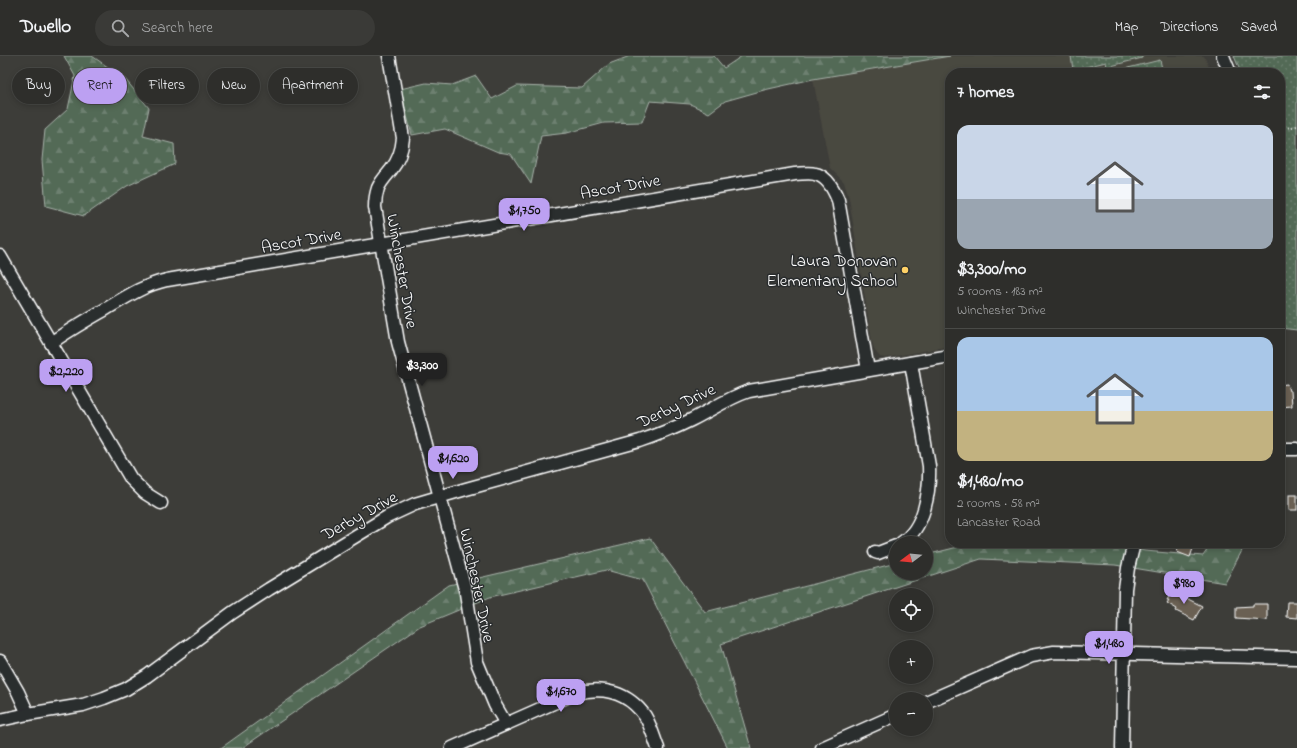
<!DOCTYPE html>
<html lang="en">
<head>
<meta charset="utf-8">
<style>
  body { margin:0; font-family:"Indie Flower",sans-serif; background:#3a3a37; color:#f1f3f6; height:100vh; display:flex; flex-direction:column; font-size:15px; white-space:nowrap }
  * { box-sizing:border-box; margin:0 }
  p { font-size:13px; color:#a7a8a9 }
  .icon { flex:none; width:22px; height:22px; fill:none; stroke:currentColor; stroke-width:2; stroke-linecap:round; stroke-linejoin:round }
  .map { position:relative; flex:1; overflow:hidden }
  .panel { position:absolute; left:945px; top:12px; width:340px; height:480px; display:flex; flex-direction:column; background:#2e2e2b; border-radius:16px; box-shadow:0 2px 6px #0003,0 0 0 1px #494a47 }
  .panel>* { flex:none }
  .banner { position:absolute; left:12px; top:12px; width:380px; height:36px; display:flex; gap:8px }
  .needle { width:26px; rotate:254deg }
  .controls { position:absolute; left:889px; top:480px; display:grid; gap:8px }
  .controls a { display:grid; place-items:center; width:44px; height:44px; border-radius:50%; background:#2e2e2b; box-shadow:0 2px 6px #0003,0 0 0 1px #494a47; font-size:20px }
  .price { position:absolute; translate:-50% -34px; padding:0 9px; border-radius:8px; background:#bca0f2; color:#111; font-size:13px; line-height:26px; filter:drop-shadow(0 1px 2px #0008) }
  .price::after { content:''; position:absolute; left:50%; top:24px; width:12px; height:9px; margin-left:-6px; background:inherit; clip-path:polygon(0 0,100% 0,50% 100%) }
  .price.current { background:#222; color:#fff }
  ul { padding:0; list-style:none }
  li { display:grid; align-content:center; gap:8px; height:212px; padding:0 12px }
  li+li { border-top:1px solid #494a47 }
  li span { display:grid; place-items:center; height:124px; border-radius:12px; color:#555 }
  li>.icon { margin-inline-start:auto }
  span .icon { width:72px; height:72px; fill:#fffc; stroke-width:1 }
  li b { font-size:17px }
  h2 { display:flex; justify-content:space-between; align-items:center; height:48px; padding:0 12px; font-size:17px }
  .pill { padding:0 14px; border-radius:18px; background:#2e2e2b; box-shadow:0 2px 6px #0003,0 0 0 1px #494a47; font-size:14px; line-height:36px }
  .pill.current { background:#bca0f2; color:#111 }
  header { display:flex; align-items:center; gap:24px; box-sizing:border-box; height:56px; padding:0 20px; background:#2e2e2b; border-bottom:1px solid #494a47 }
  header strong { font-size:19px }
  nav { display:flex; gap:22px; margin-inline-start:auto; font-size:14px }
  .search { width:280px; height:36px; background:#3a3a37; display:flex; align-items:center; gap:10px; box-sizing:border-box; padding:0 14px; border-radius:22px; color:#a7a8a9; font-size:15px }
  .map>svg:first-child { display:block }
  .built { fill:#4a4840 }
  .forest { fill:url(#forest-firs); stroke:#a9b4ab }
  .park { fill:url(#park-dots); stroke:#a9b4ab }
  .building { fill:#6a6152; stroke:#fff }
  .lines { fill:none; stroke-linecap:round; stroke-linejoin:round }
  .minor-casing { stroke:#fff; stroke-width:15 }
  .path { stroke:#fff; stroke-width:2; stroke-dasharray:1 3; stroke-linecap:butt }
  .minor { stroke:#2a2d2e; stroke-width:12 }
  .poi-dot { fill:#ffd166; stroke:#2a2d2e; stroke-width:1.5 }
  .labels { text-anchor:middle; stroke-width:3; stroke-linejoin:round; paint-order:stroke }
  .street-label { font-size:17px; fill:#fff; stroke:#2a2d2e }
  .poi-label { font-size:17px; fill:#fff; stroke:#2a2d2e; text-anchor:end }
</style>
</head>
<body>
<header>
<strong>Dwello</strong>
<div class="search"><svg class="icon" aria-label="search" viewBox="0 0 24 24"><circle cx="10" cy="10" r="6"/><path d="M15 15l6 6"/></svg>Search here</div>
<nav><a>Map</a><a>Directions</a><a>Saved</a></nav>
</header>
<div class="map">
<svg width="1297" height="692" viewBox="0 0 1297 692">
  <defs>
    <pattern id="forest-firs" width="22" height="20" patternUnits="userSpaceOnUse"><rect width="22" height="20" fill="#536a57"/><path d="M5 1l3.5 6h-7zM16 11l3.5 6h-7z" fill="#6d8070"/></pattern>
    <pattern id="park-dots" width="8" height="8" patternUnits="userSpaceOnUse"><rect width="8" height="8" fill="#536a57"/><path d="M2 2h.1M6 6h.1" fill="none" stroke="#6d8070" stroke-width="1.8" stroke-linecap="round"/></pattern>
  </defs>
  <rect width="100%" height="100%" fill="#3d3d39"/>
  <filter id="ink" filterUnits="userSpaceOnUse"><feTurbulence type="fractalNoise" baseFrequency=".025" numOctaves="2"/><feDisplacementMap in="SourceGraphic" scale="8" xChannelSelector="R" yChannelSelector="G"/><feConvolveMatrix kernelMatrix="1 2 1 2 8 2 1 2 1" color-interpolation-filters="sRGB"/></filter>
  <g filter="url(#ink)">
    <!-- built -->
    <path class="built" d="M 950,0 L 1204,0 L 1212,17 L 950,17 L 950,290 L 886,302 L 880,301 L 875,295 L 872,286 L 849,142 L 844,126 L 830,112 L 813,23 Z"/>
    <!-- forest -->
    <g class="forest">
      <path d="M 64,0 L 92,0 L 125,23 L 149,52 L 143,80 L 174,88 L 175,108 L 127,130 L 84,160 L 46,150 L 42,104 L 45,74 L 68,53 L 75,20 Z"/>
      <path d="M 630,0 L 714,0 L 724,12 L 742,0 L 950,0 L 813,23 L 764,34 L 725,45 L 709,57 L 690,48 L 650,45 L 642,66 L 604,67 L 567,77 L 541,80 L 531,128 L 511,98 L 498,96 L 445,73 L 412,79 L 400,33 L 426,27 L 452,29 L 476,20 L 492,43 L 517,30 L 582,32 L 609,8 Z"/>
      <path d="M 650,482 L 705,556 L 896,507 L 896,517 L 926,517 L 926,499 L 974,487 L 1097,487 L 1145,495 L 1203,500 L 1212,487 L 1246,487 L 1225,527 L 1115,509 L 981,503 L 721,588 L 751,692 L 728,692 L 643,524 L 606,514 L 490,541 L 420,570 L 242,692 L 221,692 L 449,529 Z"/>
    </g>
    <!-- park -->
    <g class="park">
      <path d="M 1071,0 L 1142,0 L 1142,2 L 1107,11 L 1106,6 L 1073,14 Z"/>
      <path d="M 1234,0 L 1297,0 L 1297,274 L 1280,272 L 1280,214 L 1283,198 L 1285,165 L 1280,122 L 1280,17 L 1241,17 Z"/>
      <path d="M 1160,4 L 1163,17 L 1125,17 L 1124,13 Z"/>
    </g>
    <!-- building -->
    <g class="building">
      <path d="M 1287,328 L 1289,335 L 1291,335 L 1292,350 L 1280,351 L 1280,329 Z"/>
      <rect x="1289" y="439" width="8" height="15"/>
      <path d="M 1180,487 L 1195,487 L 1190,501 L 1177,496 Z"/>
      <path d="M 1172,535 L 1202,550 L 1194,564 L 1176,555 L 1177,553 L 1167,547 L 1169,544 L 1167,544 Z"/>
      <path d="M 1287,546 L 1297,546 L 1297,562 L 1286,561 Z"/>
      <path d="M 1253,548 L 1267,548 L 1267,564 L 1236,562 L 1236,551 L 1253,550 Z"/>
    </g>
    <g class="lines">
      <!-- minor casing -->
      <g class="minor-casing">
        <g id="minor">
          <path d="M 389,0 L 403,82 C 402,94 399,104 391,114 C 386,120 381,125 378,132 C 376,138 375,145 375,151 L 398,286 L 466,537 L 477,606 L 495,649 L 506,668"/>
          <path d="M 1223,0 L 1230,17"/>
          <path d="M 0,200 L 131,423 L 145,437 L 161,447"/>
          <path d="M 51,287 C 69,274 87,264 106,253 C 126,241 144,229 167,224 L 795,118 C 801,118 809,116 815,118 C 827,120 834,134 838,144 L 868,314"/>
          <path d="M 1280,393 L 1297,393"/>
          <path d="M 901,487 C 925,472 930,435 929,410 L 911,307"/>
          <path d="M 875,496 L 878,497 L 896,490"/>
          <path d="M 0,605 L 18,636 L 28,658"/>
          <path d="M 926,646 L 1031,600 L 1054,596 L 1297,602"/>
          <path d="M 0,664 L 28,658 L 83,649 L 104,642 L 126,633 L 147,620 L 232,557 L 269,533 L 387,461 L 415,448 L 466,433 L 640,385 C 658,379 675,372 691,364 C 711,354 728,342 749,335 L 950,300"/>
          <path d="M 452,692 L 576,637 C 603,630 628,636 645,660 C 651,670 654,682 658,692"/>
          <path d="M 822,692 L 896,659"/>
          <path d="M 1122,692 L 1125,533 L 1128,512 L 1134,487"/>
        </g>
      </g>
      <!-- path -->
      <path class="path" d="M 1280,73 L 1297,70"/>
      <!-- minor -->
      <use href="#minor" class="minor"/>
    </g>
  </g>
  <!-- markers -->
  <circle class="poi-dot" cx="905" cy="214" r="4"/>
  <g class="labels">
    <!-- street labels -->
    <g class="street-label">
      <text transform="translate(620 130) rotate(-10)" y="6">Ascot Drive</text>
      <text transform="translate(301 184) rotate(-10)" y="6">Ascot Drive</text>
      <text transform="translate(403 215) rotate(80)" y="6">Winchester Drive</text>
      <text transform="translate(676 349) rotate(-25)" y="6">Derby Drive</text>
      <text transform="translate(359 459) rotate(-29)" y="6">Derby Drive</text>
      <text transform="translate(478 529) rotate(78)" y="6">Winchester Drive</text>
    </g>
    <!-- poi labels -->
    <g class="poi-label">
      <text x="897" y="210">Laura Donovan<tspan x="897" dy="20">Elementary School</tspan></text>
    </g>
  </g>
</svg>
<div class="controls">
<a><svg class="needle" viewBox="-14 -14 28 28"><path d="M0-13l5 13h-10z" fill="#e53935"/><path d="M0 13l5-13h-10z" fill="#a7a8a9"/></svg></a>
<a><svg class="icon" aria-label="locate" viewBox="0 0 24 24"><circle cx="12" cy="12" r="6"/><path d="M12 2v4M12 18v4M2 12h4M18 12h4"/></svg></a>
<a>+</a>
<a>−</a>
</div>
<b class="price" style="left:524px;top:176px">$1,750</b>
<b class="price current" style="left:422px;top:331px">$3,300</b>
<b class="price" style="left:66px;top:337px">$2,220</b>
<b class="price" style="left:453px;top:424px">$1,620</b>
<b class="price" style="left:1184px;top:549px">$980</b>
<b class="price" style="left:1109px;top:609px">$1,480</b>
<b class="price" style="left:561px;top:657px">$1,670</b>
<div class="banner">
<a class="pill">Buy</a>
<a class="pill current">Rent</a>
<a class="pill">Filters</a>
<a class="pill">New</a>
<a class="pill">Apartment</a>
</div>
<section class="panel">
<h2>7 homes<svg class="icon" aria-label="filters" viewBox="0 0 24 24"><path d="M4 7h16M4 17h16"/><circle cx="9" cy="7" r="2"/><circle cx="15" cy="17" r="2"/></svg></h2>
<ul>
<li><span style="background:linear-gradient(#c9d6e8 60%,#9aa5b1 0)"><svg class="icon" aria-label="home" viewBox="0 0 24 24"><path d="M3 11l9-7 9 7M6 9v11h12V9"/></svg></span><div><b>$3,300/mo</b><p>5 rooms · 183 m²</p><p>Winchester Drive</p></div></li>
<li><span style="background:linear-gradient(#a9c7e8 60%,#c2b280 0)"><svg class="icon" aria-label="home" viewBox="0 0 24 24"><path d="M3 11l9-7 9 7M6 9v11h12V9"/></svg></span><div><b>$1,480/mo</b><p>2 rooms · 58 m²</p><p>Lancaster Road</p></div></li>
</ul>
</section>
</div>
</body>
</html>
